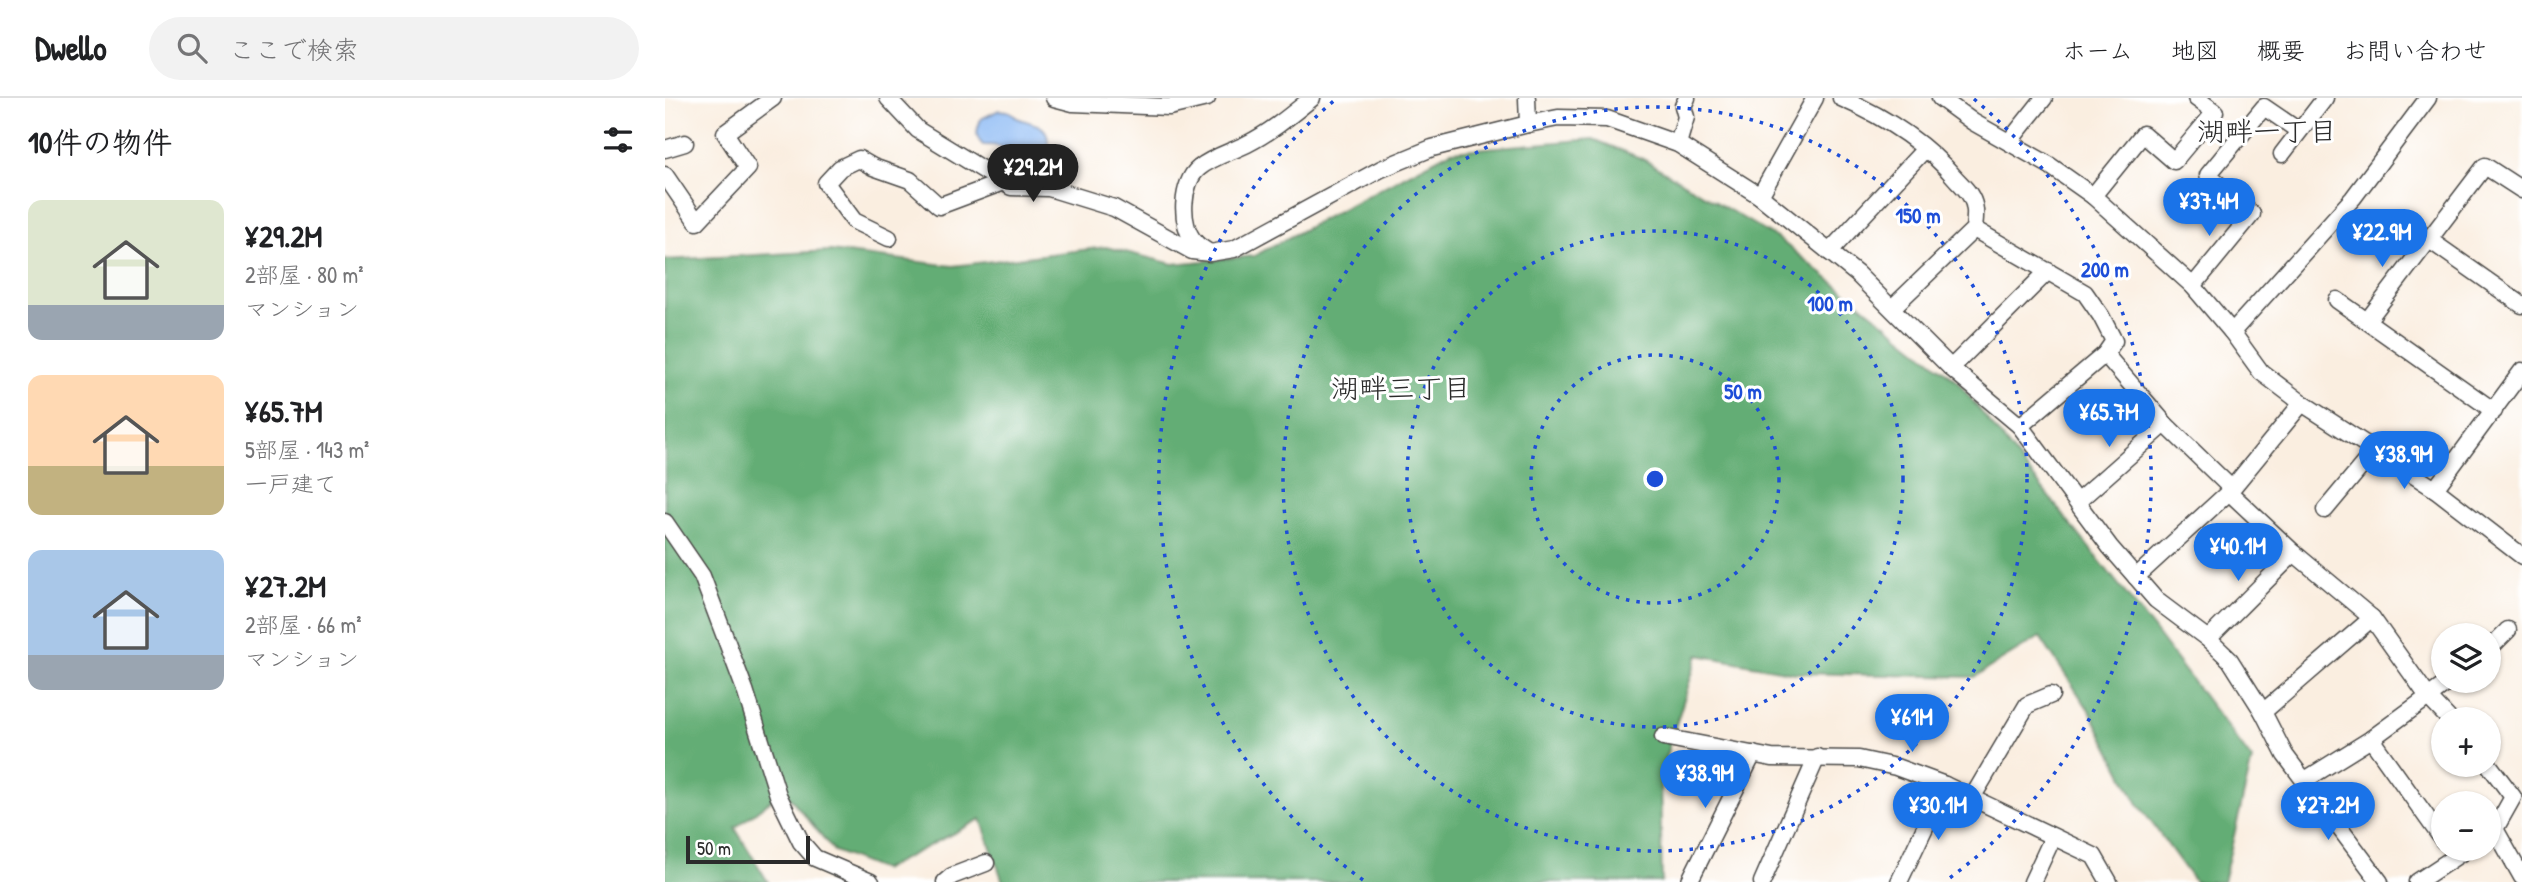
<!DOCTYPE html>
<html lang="ja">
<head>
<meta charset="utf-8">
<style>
  body { margin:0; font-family:"Patrick Hand","Klee One",sans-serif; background:#f2f2f2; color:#202124; height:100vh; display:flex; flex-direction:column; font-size:26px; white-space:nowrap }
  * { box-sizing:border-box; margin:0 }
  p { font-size:23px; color:#757577 }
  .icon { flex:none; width:38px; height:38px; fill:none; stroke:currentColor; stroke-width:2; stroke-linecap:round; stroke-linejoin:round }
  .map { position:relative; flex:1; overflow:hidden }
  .drawer { display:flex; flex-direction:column; background:#fff; width:665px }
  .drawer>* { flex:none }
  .fabs { position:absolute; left:1766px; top:525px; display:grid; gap:14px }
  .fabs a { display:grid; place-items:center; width:70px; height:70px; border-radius:50%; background:#fff; box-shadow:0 2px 5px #0004; font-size:35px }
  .scale { position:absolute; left:21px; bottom:18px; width:124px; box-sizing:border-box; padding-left:7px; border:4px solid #2b2b2b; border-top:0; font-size:19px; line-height:24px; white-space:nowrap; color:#2b2b2b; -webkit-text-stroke:5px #fff; paint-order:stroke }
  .price { position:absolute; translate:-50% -60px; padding:0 16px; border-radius:24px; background:#1a73e8; color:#fff; font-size:23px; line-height:46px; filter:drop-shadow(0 2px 4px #0008) }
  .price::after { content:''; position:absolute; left:50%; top:42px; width:21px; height:16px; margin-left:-10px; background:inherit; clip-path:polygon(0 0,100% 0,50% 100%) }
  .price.current { background:#222; color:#fff }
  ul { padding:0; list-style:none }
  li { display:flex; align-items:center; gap:21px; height:175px; padding:0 28px }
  li span { display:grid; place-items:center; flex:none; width:196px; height:140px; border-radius:14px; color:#555 }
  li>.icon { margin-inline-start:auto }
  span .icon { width:84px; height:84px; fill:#fffc; stroke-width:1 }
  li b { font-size:30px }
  h2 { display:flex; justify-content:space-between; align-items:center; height:84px; padding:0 28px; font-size:30px }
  header { display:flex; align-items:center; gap:42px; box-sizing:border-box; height:98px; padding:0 35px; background:#fff; border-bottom:2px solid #e0e0e0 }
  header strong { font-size:33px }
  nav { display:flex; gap:38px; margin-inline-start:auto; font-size:24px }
  .search { width:490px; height:63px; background:#f2f2f2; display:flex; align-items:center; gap:18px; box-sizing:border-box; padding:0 24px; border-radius:38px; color:#757577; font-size:26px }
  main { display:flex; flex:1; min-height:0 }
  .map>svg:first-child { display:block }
  .forest { fill:#63ad75; stroke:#476c50; stroke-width:2 }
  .water { fill:#89b8f4; stroke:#5a7290; stroke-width:2 }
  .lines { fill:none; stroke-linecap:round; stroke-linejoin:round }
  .minor-casing { stroke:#4a4846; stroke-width:19 }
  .minor { stroke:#fff; stroke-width:16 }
  .ring { fill:none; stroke:#1d4ed8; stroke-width:3.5; stroke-dasharray:3.5 7 }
  .labels { text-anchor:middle; stroke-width:6; stroke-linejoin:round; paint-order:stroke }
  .neighbourhood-label { font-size:28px; fill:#2b2b2b; stroke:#fff }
  .centre { fill:#1d4ed8; stroke:#fff; stroke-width:3.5 }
  .ring-label { font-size:21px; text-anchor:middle; font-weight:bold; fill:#1d4ed8; stroke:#fff; stroke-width:6; stroke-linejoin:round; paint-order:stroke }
</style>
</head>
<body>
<header>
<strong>Dwello</strong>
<div class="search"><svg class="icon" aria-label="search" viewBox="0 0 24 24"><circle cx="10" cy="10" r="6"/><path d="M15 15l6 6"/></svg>ここで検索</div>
<nav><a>ホーム</a><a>地図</a><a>概要</a><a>お問い合わせ</a></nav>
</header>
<main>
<section class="drawer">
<h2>10件の物件<svg class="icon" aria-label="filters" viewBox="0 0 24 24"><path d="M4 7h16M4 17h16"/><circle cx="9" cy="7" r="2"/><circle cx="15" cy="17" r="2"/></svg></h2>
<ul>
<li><span style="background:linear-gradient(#dfe7d0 75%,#9aa5b1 0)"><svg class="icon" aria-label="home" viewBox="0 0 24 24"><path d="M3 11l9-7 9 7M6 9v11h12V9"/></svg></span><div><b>¥29.2M</b><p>2部屋 · 80 m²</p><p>マンション</p></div></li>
<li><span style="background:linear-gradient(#ffd9b3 65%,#c2b280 0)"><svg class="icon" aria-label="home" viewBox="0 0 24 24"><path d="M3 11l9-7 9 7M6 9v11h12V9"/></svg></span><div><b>¥65.7M</b><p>5部屋 · 143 m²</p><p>一戸建て</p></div></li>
<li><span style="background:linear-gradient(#a9c7e8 75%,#9aa5b1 0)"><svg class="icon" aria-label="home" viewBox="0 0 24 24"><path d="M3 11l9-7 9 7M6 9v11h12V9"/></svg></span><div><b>¥27.2M</b><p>2部屋 · 66 m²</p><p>マンション</p></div></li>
</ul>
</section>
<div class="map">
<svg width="1857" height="784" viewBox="0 0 1857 784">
  <rect width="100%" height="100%" fill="#fff"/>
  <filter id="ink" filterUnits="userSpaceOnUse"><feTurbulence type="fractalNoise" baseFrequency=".0143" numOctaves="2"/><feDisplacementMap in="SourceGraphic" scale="14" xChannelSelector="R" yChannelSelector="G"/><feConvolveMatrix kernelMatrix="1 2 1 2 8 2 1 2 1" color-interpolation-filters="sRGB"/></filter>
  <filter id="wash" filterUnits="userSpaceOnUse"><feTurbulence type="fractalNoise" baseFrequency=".00686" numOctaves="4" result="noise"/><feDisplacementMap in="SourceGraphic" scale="28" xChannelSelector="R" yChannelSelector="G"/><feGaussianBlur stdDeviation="1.57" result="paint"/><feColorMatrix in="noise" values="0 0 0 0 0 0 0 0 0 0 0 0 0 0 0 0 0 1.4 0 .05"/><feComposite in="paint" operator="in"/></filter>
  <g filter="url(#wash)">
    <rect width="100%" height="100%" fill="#faeee0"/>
    <!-- forest -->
    <path class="forest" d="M 928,41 L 978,61 L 1115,142 L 1291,282 L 1469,506 L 1587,662 L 1558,784 L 1530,784 L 1473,706 L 1426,615 L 1375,539 L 1309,579 L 1130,575 L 1033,557 L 995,677 L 997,784 L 338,784 L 316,721 L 217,772 L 169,753 L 119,692 L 70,730 L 103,784 L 0,784 L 0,162 L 165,153 L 288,168 L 441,149 L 508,166 L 589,158 L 786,53 Z"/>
    <!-- water -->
    <path class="water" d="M 334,12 C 338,13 342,12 345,14 C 353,18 347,19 355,21 C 378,29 385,27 383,56 C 362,77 358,61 340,51 C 333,47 326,47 318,47 C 309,38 312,32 316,21 Z"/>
  </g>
  <g filter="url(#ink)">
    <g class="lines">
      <!-- minor casing -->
      <g class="minor-casing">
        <g id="minor">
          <path d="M 223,0 L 253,32 L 346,89 L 384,90 L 449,110 L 527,153 L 545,155 L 569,151 L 716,71 L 767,50 L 863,26 L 862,0"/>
          <path d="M 389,0 L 408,5 L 504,9 L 542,0"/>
          <path d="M 1176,0 C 1220,19 1261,45 1292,82 C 1297,87 1303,93 1306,99 C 1312,110 1310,119 1309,131 L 1227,210"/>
          <path d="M 1275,0 L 1308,24 L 1384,67 L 1428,98 L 1528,188 L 1567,234 L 1596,274 L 1637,305 L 1770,391 L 1857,458"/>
          <path d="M 863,26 L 893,20 L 942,21 L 1013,46 L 1095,98 L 1192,176 L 1286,270 L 1355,328 L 1445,449 L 1491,502 L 1543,541 L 1565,562 L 1598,614 L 1620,657 L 1715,784"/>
          <path d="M 1344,44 L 1379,0"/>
          <path d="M 1013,46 L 1021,19 L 1018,8 L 1022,0"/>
          <path d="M 0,51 L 20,45"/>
          <path d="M 1617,56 L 1660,0"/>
          <path d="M 0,77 L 32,124 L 83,70 L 60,35 L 108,0"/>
          <path d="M 1095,98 L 1150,0"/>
          <path d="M 1428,98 L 1478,36 L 1509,63 L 1550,14 L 1531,0"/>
          <path d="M 1309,131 L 1420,195 L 1436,218 L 1449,243 L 1440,256 L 1355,328"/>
          <path d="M 224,140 L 189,123 L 161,85 L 175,70 L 194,61 L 208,69 L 245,82 L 274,108 L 338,84"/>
          <path d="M 1763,141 L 1857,207"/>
          <path d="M 543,154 C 539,151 533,148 530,144 C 514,128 516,84 534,70 C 547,59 566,54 582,46 C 606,34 626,17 647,0"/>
          <path d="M 1164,154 L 1260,51"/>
          <path d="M 1528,188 L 1587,116 L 1543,77 L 1599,9 L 1634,33"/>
          <path d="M 1672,202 L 1829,313"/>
          <path d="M 1702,223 L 1820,68 L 1857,92"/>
          <path d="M 1567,234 L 1688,100 L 1763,0"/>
          <path d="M 1440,256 L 1500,326 L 1566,390"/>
          <path d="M 1286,270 L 1383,173"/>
          <path d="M 1770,391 L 1857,273"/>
          <path d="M 1564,394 L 1629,455 L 1707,520 L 1764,600 L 1784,621"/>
          <path d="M 1412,404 L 1500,326"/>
          <path d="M 1660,412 L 1710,352"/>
          <path d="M 0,424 L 37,478 L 80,592 L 113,697 L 136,744 L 150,760 L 206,784"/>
          <path d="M 1471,479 L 1564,394 L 1637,305"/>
          <path d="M 1543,541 L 1629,455"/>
          <path d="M 1824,551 L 1843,532"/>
          <path d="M 1598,614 L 1707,520"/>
          <path d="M 998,639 L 1107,660 L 1194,661 L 1231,669 L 1280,687 L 1429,758 L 1444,784"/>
          <path d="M 1706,641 L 1778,742"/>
          <path d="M 1824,667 L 1848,699 L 1830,731 L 1824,738"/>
          <path d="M 1640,682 L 1706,641 L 1785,583"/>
          <path d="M 1307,700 L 1362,607 L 1386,597"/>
          <path d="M 1830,731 L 1857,779"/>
          <path d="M 280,784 L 287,778 L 321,765"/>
          <path d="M 1024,784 L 1088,656"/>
          <path d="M 1097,784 L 1152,659"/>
          <path d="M 1234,784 L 1280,687"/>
          <path d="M 1367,784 L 1388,739"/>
          <path d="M 1752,784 L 1802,751"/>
        </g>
      </g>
      <!-- minor -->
      <use href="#minor" class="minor"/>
    </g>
  </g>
  <!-- distance rings -->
  <g class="ring">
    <circle cx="990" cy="381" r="124"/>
    <circle cx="990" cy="381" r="248"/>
    <circle cx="990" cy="381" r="372"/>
    <path d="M698 782A496 496 0 0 1 671 1M1309 1A496 496 0 0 1 1282 782"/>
  </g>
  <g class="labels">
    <!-- neighbourhood labels -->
    <g class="neighbourhood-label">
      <text x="1602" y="43">湖畔一丁目</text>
      <text x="736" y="300">湖畔三丁目</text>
    </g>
  </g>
  <circle cx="990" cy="381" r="10" class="centre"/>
  <g class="ring-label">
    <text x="1253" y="125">150 m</text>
    <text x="1440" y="179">200 m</text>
    <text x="1165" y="213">100 m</text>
    <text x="1078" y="301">50 m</text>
  </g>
</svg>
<div class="fabs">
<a><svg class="icon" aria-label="layers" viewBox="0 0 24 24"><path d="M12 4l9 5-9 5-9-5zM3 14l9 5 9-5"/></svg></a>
<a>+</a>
<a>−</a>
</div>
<div class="scale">50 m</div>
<b class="price current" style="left:368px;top:106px">¥29.2M</b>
<b class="price" style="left:1544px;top:140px">¥37.4M</b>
<b class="price" style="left:1717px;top:171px">¥22.9M</b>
<b class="price" style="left:1444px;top:351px">¥65.7M</b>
<b class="price" style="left:1739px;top:393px">¥38.9M</b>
<b class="price" style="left:1573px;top:485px">¥40.1M</b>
<b class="price" style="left:1247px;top:656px">¥61M</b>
<b class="price" style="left:1040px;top:712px">¥38.9M</b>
<b class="price" style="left:1273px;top:744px">¥30.1M</b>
<b class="price" style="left:1663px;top:744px">¥27.2M</b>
</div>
</main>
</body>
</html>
